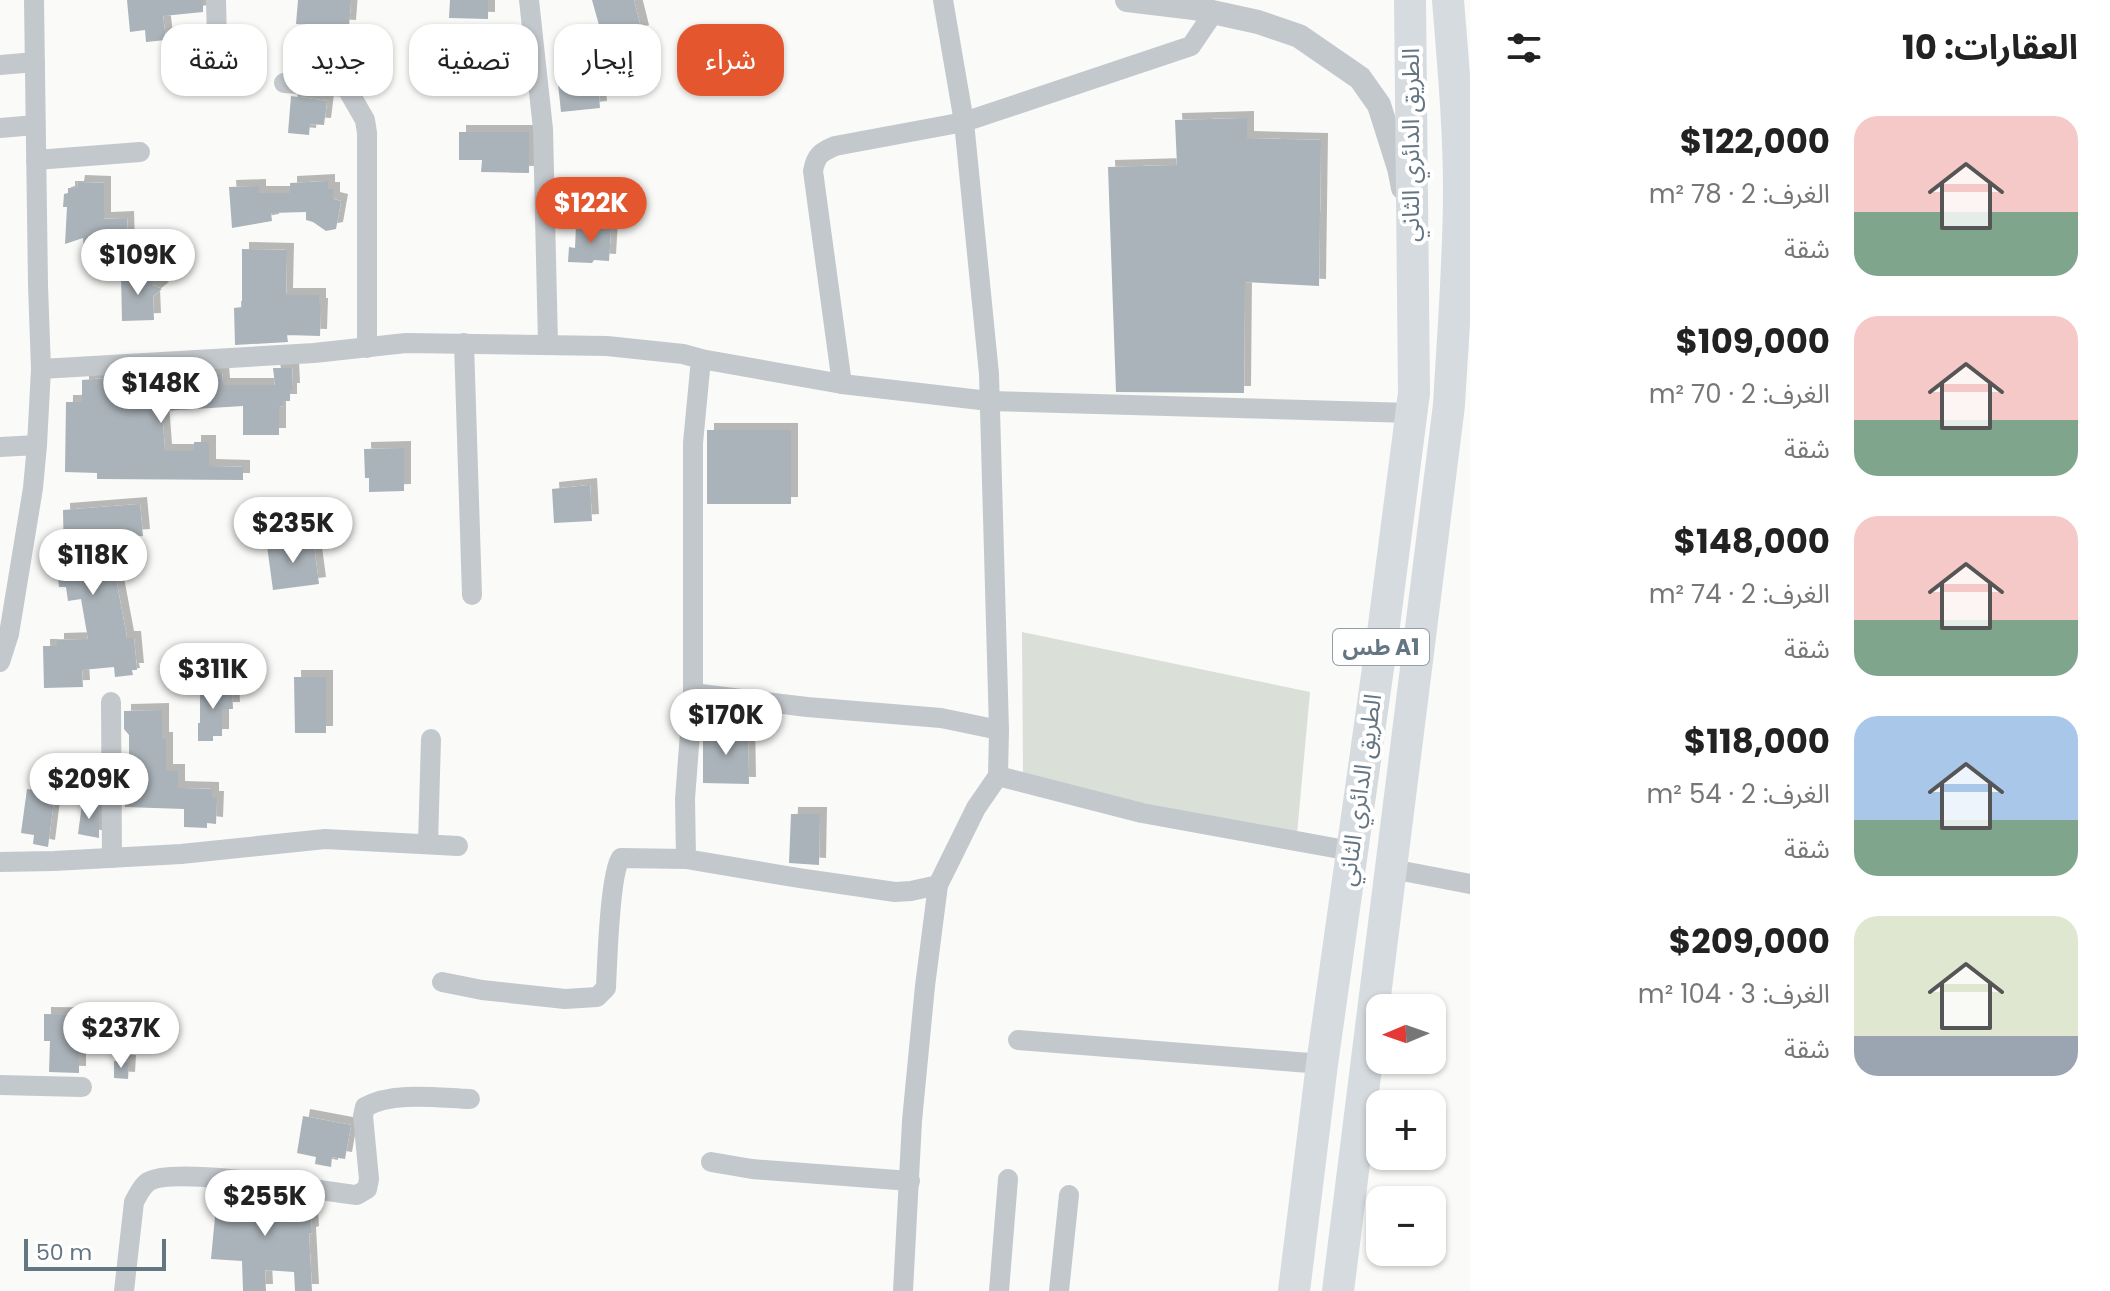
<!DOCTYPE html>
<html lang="ar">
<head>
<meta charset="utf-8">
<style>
  body { margin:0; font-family:Poppins,"Noto Sans Arabic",sans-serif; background:#f6f6f6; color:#222; direction:rtl; height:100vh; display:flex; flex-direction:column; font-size:30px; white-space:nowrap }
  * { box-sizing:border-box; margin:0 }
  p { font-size:26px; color:#767676 }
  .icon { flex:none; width:44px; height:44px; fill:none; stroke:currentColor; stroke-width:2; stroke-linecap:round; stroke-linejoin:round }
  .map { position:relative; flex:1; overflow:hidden; direction:ltr }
  .drawer { display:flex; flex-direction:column; background:#fff; width:640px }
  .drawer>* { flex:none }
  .hud { position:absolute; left:24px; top:24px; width:760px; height:72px; direction:rtl; display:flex; gap:16px }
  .needle { width:52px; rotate:268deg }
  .tools { position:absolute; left:1366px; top:994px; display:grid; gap:16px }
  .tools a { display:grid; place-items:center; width:80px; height:80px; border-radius:16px; background:#fff; box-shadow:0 2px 6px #0004; font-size:40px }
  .scale { position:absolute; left:24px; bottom:20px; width:142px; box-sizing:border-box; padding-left:8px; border:4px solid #657683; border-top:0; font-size:22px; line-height:28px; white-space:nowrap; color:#657683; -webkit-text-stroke:6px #fff; paint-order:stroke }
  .price { position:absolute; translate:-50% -68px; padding:0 18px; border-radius:28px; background:#fff; color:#222; font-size:26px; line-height:52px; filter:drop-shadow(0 2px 4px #0008) }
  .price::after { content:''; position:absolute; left:50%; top:48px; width:24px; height:18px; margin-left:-12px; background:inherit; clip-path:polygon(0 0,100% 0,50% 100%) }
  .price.active { background:#e4572e; color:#fff }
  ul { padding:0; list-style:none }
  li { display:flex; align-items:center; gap:24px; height:200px; padding:0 32px }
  li span { display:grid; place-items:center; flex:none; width:224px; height:160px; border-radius:24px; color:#555 }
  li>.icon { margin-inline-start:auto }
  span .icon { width:96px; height:96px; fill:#fffc; stroke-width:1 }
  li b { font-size:34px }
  h2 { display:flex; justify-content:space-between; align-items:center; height:96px; padding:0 32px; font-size:34px }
  .pill { padding:0 28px; border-radius:24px; background:#fff; box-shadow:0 2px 6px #0004; font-size:28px; line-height:72px }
  .pill.active { background:#e4572e; color:#fff }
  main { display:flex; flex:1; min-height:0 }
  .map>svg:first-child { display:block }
  .green { fill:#dadfd7 }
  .building { fill:#aab3b9; filter:url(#shadow) }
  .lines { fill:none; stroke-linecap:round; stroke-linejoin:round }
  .minor { stroke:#c3c8cc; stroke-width:20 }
  .tertiary { stroke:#c3c8cc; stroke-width:24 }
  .trunk { stroke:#d6dbdf; stroke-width:32 }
  .labels { text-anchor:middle; stroke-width:8; stroke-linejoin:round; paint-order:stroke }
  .shield { fill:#fff; stroke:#939fa8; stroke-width:2 }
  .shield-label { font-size:22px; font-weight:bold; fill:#657683 }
  .street-label { font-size:24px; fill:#657683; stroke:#fff }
</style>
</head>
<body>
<main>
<section class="drawer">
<h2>العقارات: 10<svg class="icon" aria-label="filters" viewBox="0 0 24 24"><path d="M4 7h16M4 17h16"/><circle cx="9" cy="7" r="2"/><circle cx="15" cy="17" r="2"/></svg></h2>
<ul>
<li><span style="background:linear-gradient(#f6c9c9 60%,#7fa58c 0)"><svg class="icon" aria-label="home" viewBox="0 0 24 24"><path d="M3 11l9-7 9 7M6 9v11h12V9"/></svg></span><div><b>$122,000</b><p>الغرف: 2 · 78 m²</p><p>شقة</p></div></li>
<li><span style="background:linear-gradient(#f6c9c9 65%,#7fa58c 0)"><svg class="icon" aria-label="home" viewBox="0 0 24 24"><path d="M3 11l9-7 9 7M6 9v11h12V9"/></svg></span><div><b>$109,000</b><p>الغرف: 2 · 70 m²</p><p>شقة</p></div></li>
<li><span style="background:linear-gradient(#f6c9c9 65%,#7fa58c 0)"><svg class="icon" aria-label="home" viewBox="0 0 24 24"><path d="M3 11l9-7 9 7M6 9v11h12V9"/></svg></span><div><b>$148,000</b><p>الغرف: 2 · 74 m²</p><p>شقة</p></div></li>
<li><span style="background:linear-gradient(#a9c7e8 65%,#7fa58c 0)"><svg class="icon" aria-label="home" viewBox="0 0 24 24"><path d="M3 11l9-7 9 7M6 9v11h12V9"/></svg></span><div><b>$118,000</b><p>الغرف: 2 · 54 m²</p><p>شقة</p></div></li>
<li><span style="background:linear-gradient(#dfe7d0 75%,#9aa5b1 0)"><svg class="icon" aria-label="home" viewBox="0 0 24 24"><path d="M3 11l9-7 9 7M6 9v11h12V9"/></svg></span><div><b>$209,000</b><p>الغرف: 3 · 104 m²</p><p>شقة</p></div></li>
</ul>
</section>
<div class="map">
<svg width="1470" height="1291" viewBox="0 0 1470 1291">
  <defs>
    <filter id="shadow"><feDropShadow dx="7" dy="-7" stdDeviation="0" flood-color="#0004"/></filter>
  </defs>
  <rect width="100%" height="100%" fill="#fafaf8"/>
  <!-- green -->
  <path class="green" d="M 1022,632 L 1310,692 L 1297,834 L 1031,781 L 1023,772 Z"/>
  <!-- building -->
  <g class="building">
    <path d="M 127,0 L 203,0 L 203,12 L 163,16 L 166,40 L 146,42 L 145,30 L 130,32 Z"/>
    <path d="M 298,0 L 351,0 L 349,27 L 296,24 Z"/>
    <path d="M 450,0 L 488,0 L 488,19 L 449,18 Z"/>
    <path d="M 592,0 L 634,0 L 642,32 L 604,43 Z"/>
    <path d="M 597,70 L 600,108 L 561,112 L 557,74 Z"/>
    <path d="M 291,96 L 327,101 L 324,125 L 310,124 L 309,135 L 288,133 Z"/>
    <path d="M 1247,118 L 1247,138 L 1321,140 L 1319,286 L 1245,282 L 1244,393 L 1116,392 L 1108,167 L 1177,165 L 1175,120 Z"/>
    <path d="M 459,132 L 529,132 L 529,173 L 481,172 L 482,160 L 459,160 Z"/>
    <path d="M 328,181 L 328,189 L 333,189 L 333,199 L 341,201 L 336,229 L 326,231 L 313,222 L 306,220 L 306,212 L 271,213 L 272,221 L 232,228 L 229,187 L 259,186 L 259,193 L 290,193 L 290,183 Z"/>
    <path d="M 78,182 L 104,183 L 104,219 L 127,218 L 128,250 L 84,252 L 83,238 L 65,244 L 67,207 L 63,207 L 64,194 L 68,193 L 68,188 L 77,188 Z"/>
    <path d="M 576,225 L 611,227 L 609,261 L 594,260 L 592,263 L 568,262 L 569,247 L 575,248 Z"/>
    <path d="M 242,249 L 287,250 L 286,295 L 319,295 L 319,305 L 321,305 L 320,336 L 287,335 L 288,342 L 235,345 L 234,308 L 242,307 Z"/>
    <path d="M 121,274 L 152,274 L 152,285 L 162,289 L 153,296 L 154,320 L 122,321 Z"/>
    <path d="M 273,368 L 292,368 L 293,390 L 290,390 L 290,401 L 283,401 L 283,406 L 279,407 L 279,435 L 243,435 L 243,406 L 162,411 L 165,451 L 194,451 L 194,442 L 209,442 L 209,466 L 243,467 L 243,480 L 97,479 L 97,473 L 65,472 L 66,402 L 82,402 L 82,380 L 121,377 L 121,386 L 169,383 L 168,376 L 222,373 L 223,385 L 275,385 Z"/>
    <rect x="707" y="430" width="84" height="74"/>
    <path d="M 404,448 L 404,491 L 369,492 L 369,478 L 365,478 L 364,449 Z"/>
    <path d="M 590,485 L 592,521 L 554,523 L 552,489 Z"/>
    <path d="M 140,504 L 143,536 L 98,539 L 115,574 L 127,638 L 134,638 L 137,670 L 132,670 L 133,675 L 115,677 L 114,667 L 82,670 L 83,687 L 44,688 L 43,646 L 57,646 L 57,640 L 88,639 L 81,599 L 68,601 L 66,587 L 59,587 L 56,560 L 64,560 L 63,510 Z"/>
    <path d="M 313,539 L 319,584 L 273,590 L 267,546 Z"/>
    <path d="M 294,677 L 326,677 L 326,733 L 295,733 Z"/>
    <path d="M 232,687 L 233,709 L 222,709 L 222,736 L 213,736 L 213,741 L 198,741 L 198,723 L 200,723 L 200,688 Z"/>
    <path d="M 162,710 L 162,739 L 166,739 L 166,771 L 178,771 L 178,788 L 212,789 L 212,798 L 217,798 L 216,824 L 207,823 L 207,828 L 184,827 L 184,809 L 125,807 L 126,770 L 129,766 L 129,735 L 124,729 L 124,711 Z"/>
    <path d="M 748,729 L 749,784 L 703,783 L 703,730 Z"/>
    <path d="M 27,789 L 55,792 L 48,847 L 33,844 L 34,835 L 21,833 Z"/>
    <path d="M 82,804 L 99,807 L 99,838 L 78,834 Z"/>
    <path d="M 791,814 L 820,814 L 819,865 L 789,863 Z"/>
    <path d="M 44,1014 L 126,1015 L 125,1053 L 79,1052 L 79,1073 L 49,1072 L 50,1041 L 44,1041 Z"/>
    <path d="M 114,1061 L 129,1062 L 128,1079 L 114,1078 Z"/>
    <path d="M 303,1116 L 351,1125 L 345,1159 L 332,1157 L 331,1167 L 315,1164 L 316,1157 L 297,1153 Z"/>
    <path d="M 232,1192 L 261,1195 L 261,1199 L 291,1199 L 313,1202 L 314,1217 L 311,1217 L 312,1233 L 309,1234 L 312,1291 L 295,1291 L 294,1272 L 265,1270 L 266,1291 L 243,1291 L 242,1261 L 211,1259 L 216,1206 L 232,1207 Z"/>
  </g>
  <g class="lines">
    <!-- minor -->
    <g class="minor">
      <path d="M 34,0 L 38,285 L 41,369"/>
      <path d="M 216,0 L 217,41"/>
      <path d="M 529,0 L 543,129 L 548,344"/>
      <path d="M 0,65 L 35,62"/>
      <path d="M 284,83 L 346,87 L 365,120 L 367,133 L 367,348"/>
      <path d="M 0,128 L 35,125"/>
      <path d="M 36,160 L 140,152"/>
      <path d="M 464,343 L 472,595"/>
      <path d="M 701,359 L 842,384 L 989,401 L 1411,413"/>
      <path d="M 842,384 L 813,171 C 816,155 821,152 835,146 L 964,122 L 1191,46 L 1214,12"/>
      <path d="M 37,445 L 41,369 L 314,353 L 406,343 L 607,346 L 683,354 L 701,359 L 693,443 L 693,693 L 685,799 L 686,859"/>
      <path d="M 0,447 L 37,445 L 33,488 L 9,634 L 0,662"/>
      <path d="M 693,693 L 807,707 L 941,718 L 999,730"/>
      <path d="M 111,702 L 112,858"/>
      <path d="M 998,776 L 1142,813 L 1351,851"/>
      <path d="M 428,844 L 431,739"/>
      <path d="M 0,862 L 54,861 L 181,854 L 325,839 L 458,846"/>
      <path d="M 1392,869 L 1470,884"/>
      <path d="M 442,982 L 482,990 L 565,999 L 597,997 L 606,988 C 607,965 610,872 621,858 L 686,859 L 799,878 L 895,892 L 911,891 L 938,885 L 976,808 L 998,776 L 999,730 L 989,374 L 964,122 L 943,0"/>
      <path d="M 1018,1040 L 1322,1064"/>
      <path d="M 0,1085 L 82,1087"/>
      <path d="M 711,1162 L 752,1169 L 910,1181"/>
      <path d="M 124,1291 L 134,1202 C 138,1195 141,1187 148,1182 C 172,1165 321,1191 357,1195 L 367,1189 L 369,1179 L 363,1116 L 365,1107 C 393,1091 439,1098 470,1099"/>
      <path d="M 903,1291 L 912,1121 L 925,986 L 938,885"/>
      <path d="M 999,1291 L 1008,1179"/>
      <path d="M 1059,1291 L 1069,1195"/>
    </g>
    <!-- tertiary -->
    <path class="tertiary" d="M 1127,0 L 1194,8 L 1258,22 L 1299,36 L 1360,78 L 1379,105 L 1399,168 L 1403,188"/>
    <!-- trunk -->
    <g class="trunk">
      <path d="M 1294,1291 L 1322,1064 L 1383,633 L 1414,393 L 1410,0"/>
      <path d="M 1338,1291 L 1449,405 C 1453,334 1459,262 1459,190 C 1459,127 1453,63 1448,0"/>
    </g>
  </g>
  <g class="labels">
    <!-- shield labels -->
    <rect class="shield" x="1333" y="629" width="96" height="36" rx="6"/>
    <g class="shield-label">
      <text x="1381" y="655">طس A1</text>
    </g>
    <!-- street labels -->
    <g class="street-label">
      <text transform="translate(1411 145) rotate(-90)" y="8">الطريق الدائري الثاني</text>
      <text transform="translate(1360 790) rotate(-82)" y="8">الطريق الدائري الثاني</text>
    </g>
  </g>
</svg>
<div class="tools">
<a><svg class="needle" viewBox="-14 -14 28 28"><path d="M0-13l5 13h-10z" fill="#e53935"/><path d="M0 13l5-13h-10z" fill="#767676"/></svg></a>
<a>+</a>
<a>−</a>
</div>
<div class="scale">50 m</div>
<b class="price active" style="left:591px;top:245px">$122K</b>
<b class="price" style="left:138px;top:297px">$109K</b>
<b class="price" style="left:161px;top:425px">$148K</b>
<b class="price" style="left:293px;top:565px">$235K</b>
<b class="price" style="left:93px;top:597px">$118K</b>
<b class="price" style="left:213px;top:711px">$311K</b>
<b class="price" style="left:726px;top:757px">$170K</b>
<b class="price" style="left:89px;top:821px">$209K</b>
<b class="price" style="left:121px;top:1070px">$237K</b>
<b class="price" style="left:265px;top:1238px">$255K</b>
<div class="hud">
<a class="pill active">شراء</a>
<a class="pill">إيجار</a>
<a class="pill">تصفية</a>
<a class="pill">جديد</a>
<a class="pill">شقة</a>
</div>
</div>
</main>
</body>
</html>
